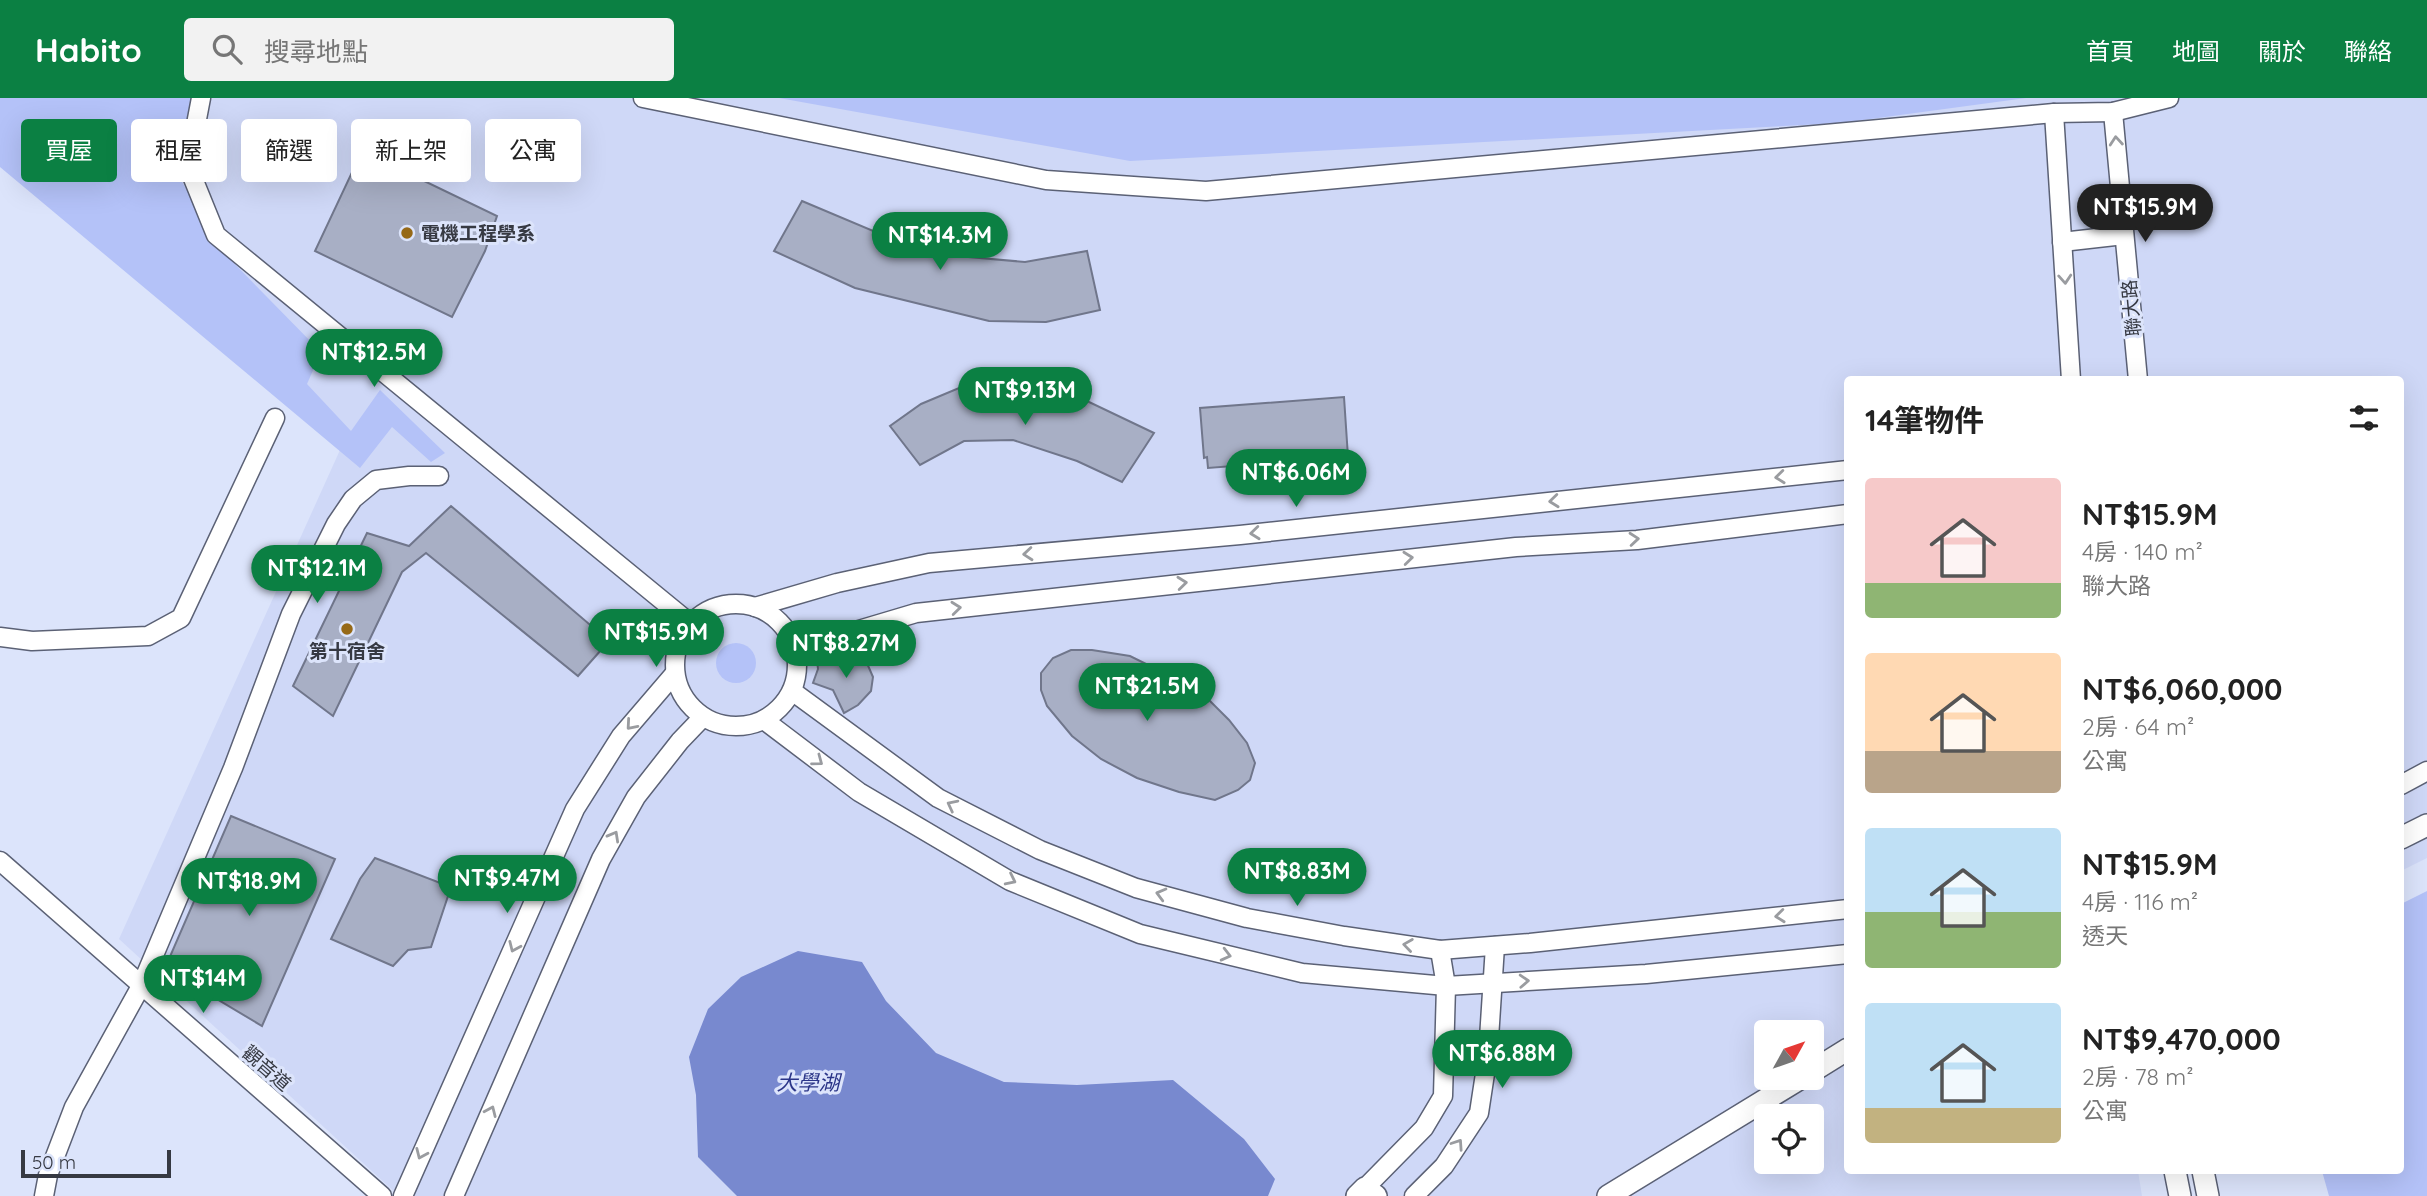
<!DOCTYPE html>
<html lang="zh-TW">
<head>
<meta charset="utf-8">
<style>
  body { margin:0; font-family:Quicksand,"Noto Sans TC",sans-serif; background:#f2f2f2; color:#222; height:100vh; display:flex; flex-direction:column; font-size:26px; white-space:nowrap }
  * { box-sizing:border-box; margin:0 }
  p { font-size:23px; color:#767676 }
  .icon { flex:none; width:38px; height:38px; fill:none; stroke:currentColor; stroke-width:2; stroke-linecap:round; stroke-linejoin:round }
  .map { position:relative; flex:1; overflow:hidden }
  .details { position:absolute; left:1844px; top:278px; width:560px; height:798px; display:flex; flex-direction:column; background:#fff; border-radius:7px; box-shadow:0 7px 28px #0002 }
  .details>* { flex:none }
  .banner { position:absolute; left:21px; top:21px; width:665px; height:63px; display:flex; gap:14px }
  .needle { width:46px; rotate:50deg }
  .tools { position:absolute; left:1754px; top:922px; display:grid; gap:14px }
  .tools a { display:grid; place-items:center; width:70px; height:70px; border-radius:7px; background:#fff; box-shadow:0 7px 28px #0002; font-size:35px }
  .scale { position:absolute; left:21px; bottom:18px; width:150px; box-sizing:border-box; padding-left:7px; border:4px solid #363942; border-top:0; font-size:19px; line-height:24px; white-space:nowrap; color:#363942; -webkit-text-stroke:5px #dce4fb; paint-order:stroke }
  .price { position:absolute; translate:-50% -60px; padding:0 16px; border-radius:24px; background:#0b8043; color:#fff; font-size:23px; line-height:46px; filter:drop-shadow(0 2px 4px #0008) }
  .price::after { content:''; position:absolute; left:50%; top:42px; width:21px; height:16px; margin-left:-10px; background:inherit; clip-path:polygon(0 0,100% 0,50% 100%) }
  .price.on { background:#222; color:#fff }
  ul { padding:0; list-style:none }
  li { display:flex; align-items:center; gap:21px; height:175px; padding:0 21px }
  li span { display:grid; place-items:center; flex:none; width:196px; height:140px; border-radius:7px; color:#555 }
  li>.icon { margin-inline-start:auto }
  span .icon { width:84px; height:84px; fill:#fffc; stroke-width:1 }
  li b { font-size:30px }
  h2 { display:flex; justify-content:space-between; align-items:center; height:84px; padding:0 21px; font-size:30px }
  .pill { padding:0 24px; border-radius:7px; background:#fff; box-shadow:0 7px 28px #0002; font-size:24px; line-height:63px }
  .pill.on { background:#0b8043; color:#fff }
  header { display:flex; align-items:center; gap:42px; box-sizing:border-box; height:98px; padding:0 35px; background:#0b8043; color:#fff }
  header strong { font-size:33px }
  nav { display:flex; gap:38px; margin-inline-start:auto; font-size:24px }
  .search { width:490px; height:63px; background:#f2f2f2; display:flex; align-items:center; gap:18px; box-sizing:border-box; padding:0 24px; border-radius:7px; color:#767676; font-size:26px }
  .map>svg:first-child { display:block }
  .built { fill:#cfd8f7; fill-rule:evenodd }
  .green { fill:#b4c2f8 }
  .water { fill:#7889cf }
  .building { fill:#a8afc5; stroke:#70768b; stroke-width:2 }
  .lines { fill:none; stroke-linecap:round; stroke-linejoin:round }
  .minor-casing { stroke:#5b6175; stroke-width:21 }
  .tertiary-casing { stroke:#5b6175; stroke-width:24 }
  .minor { stroke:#fff; stroke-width:18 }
  .tertiary { stroke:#fff; stroke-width:21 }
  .oneway { stroke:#9a9ca0 }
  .poi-dot { fill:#966917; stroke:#dce4fb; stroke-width:2.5 }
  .labels { text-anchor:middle; stroke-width:6; stroke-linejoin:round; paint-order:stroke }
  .poi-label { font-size:19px; font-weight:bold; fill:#363942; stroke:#dce4fb; text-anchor:start }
  .street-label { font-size:19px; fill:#363942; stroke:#dce4fb }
  .water-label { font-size:21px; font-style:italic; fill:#2b3588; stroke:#dce4fb }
</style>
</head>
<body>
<header>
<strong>Habito</strong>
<div class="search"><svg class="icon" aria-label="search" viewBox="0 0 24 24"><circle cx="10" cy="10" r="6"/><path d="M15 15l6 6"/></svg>搜尋地點</div>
<nav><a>首頁</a><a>地圖</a><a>關於</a><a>聯絡</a></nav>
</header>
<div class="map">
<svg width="2427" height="1098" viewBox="0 0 2427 1098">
  <rect width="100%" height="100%" fill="#dce4fb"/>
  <!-- built -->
  <path class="built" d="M 0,0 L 2427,0 L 2427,760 L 2401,773 L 2401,282 L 1848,282 L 1848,1073 L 2138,1073 L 2142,1098 L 399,1098 L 119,841 L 340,352 ZM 1766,934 L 1811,934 L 1811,980 L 1766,980 ZM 1766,1018 L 1811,1018 L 1811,1064 L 1766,1064 Z"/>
  <!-- green -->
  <g class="green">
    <path d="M 0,0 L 204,0 L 194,16 L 181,82 L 222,153 L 321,254 L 307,286 L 351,333 L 380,292 L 445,355 L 431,364 L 392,329 L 360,370 L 0,69 Z"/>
    <path d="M 779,0 L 2026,0 L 1841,25 L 1130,63 Z"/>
    <circle cx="736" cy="565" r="20"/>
    <path d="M 2427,793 L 2427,1098 L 2329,1098 L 2322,1073 L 2401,1073 L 2401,806 Z"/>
  </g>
  <!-- water -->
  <path class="water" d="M 798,853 L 862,864 L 886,903 L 936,955 L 1004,984 L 1077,987 L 1173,982 L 1244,1041 L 1275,1081 L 1268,1098 L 737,1098 L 698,1059 L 696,997 L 689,959 L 708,911 L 741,879 Z"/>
  <!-- building -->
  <g class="building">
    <path d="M 362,53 L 497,118 L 485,153 L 452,219 L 315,153 Z"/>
    <path d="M 802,103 L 911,149 L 915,136 L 967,147 L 969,159 L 1025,164 L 1087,153 L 1100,212 L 1046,224 L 989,223 L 855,190 L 774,153 Z"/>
    <path d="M 959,290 L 1022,291 L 1087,303 L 1154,335 L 1122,384 L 1077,363 L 1013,342 L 964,343 L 920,367 L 890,328 L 921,306 Z"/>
    <path d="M 1344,299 L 1348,359 L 1208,370 L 1207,359 L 1204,360 L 1200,310 Z"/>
    <path d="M 451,408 L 609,543 L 578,578 L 426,455 L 402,474 L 333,618 L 293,588 L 367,435 L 409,448 Z"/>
    <path d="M 1071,552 L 1092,552 L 1130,558 L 1199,592 L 1229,622 L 1247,645 L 1255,665 L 1250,682 L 1238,692 L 1215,702 L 1179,694 L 1137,680 L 1101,661 L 1072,638 L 1047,608 L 1041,592 L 1041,575 L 1053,560 Z"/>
    <path d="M 854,558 L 866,563 L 873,579 L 871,593 L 858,607 L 844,615 L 833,592 L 813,585 L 818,571 L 817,562 L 832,563 Z"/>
    <path d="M 231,718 L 335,761 L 262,928 L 165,870 Z"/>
    <path d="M 375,760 L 451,789 L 431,849 L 408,852 L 393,868 L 331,841 L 360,781 Z"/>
  </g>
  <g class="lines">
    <!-- minor casing -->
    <g class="minor-casing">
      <g id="minor">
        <path d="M 201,0 L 188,68 L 216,137 L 691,526"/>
        <path d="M 643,0 L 1046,82 L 1206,93 L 2054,15 L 2113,14 L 2169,0"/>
        <path d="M 2113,14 L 2138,282"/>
        <path d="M 2054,15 L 2071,282"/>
        <path d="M 2062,144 L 2124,137"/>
        <circle cx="736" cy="567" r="61"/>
        <path d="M 755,509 L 837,485 L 929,465 L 1240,437 L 1848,372"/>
        <path d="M 0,539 L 32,543 L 148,538 L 181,520 L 275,320"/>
        <path d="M 795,551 L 916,515 L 1516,449 L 1637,442 L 1848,416"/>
        <path d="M 792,593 L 938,700 L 1040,752 L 1136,790 L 1247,820 L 1344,838 L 1440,852 L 1530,845 L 1848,811"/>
        <path d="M 764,622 L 859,694 L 1010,783 L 1140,836 L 1302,875 L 1446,888 L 1646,876 L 1848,856"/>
        <path d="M 2401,687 L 2427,673"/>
        <path d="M 0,763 L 382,1098"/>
        <path d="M 1365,1090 L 1424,1030 L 1443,998 L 1446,888 L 1440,852"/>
        <path d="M 44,1098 L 48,1077 L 74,1009 L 141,888 L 233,670 L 291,516 L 336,426 L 353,401 L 376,382 L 409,378 L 439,378"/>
        <path d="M 403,1098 L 575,711 L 621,638 L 675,575"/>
        <path d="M 454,1098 L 601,761 L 636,699 L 680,643 L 703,619"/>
        <path d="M 1414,1098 L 1444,1068 L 1479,1015 L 1488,956 L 1495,848"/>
      </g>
    </g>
    <!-- tertiary casing -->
    <g class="tertiary-casing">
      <g id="tertiary">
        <path d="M 2401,740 L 2427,727"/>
        <path d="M 1811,974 L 1848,951"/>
        <path d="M 2175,1073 L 2180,1098"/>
        <path d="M 2203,1073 L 2208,1098"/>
        <path d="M 1357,1098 L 1365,1090 L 1376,1098"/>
        <path d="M 1608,1098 L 1801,980"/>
      </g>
    </g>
    <!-- minor -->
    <use href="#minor" class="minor"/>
    <!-- tertiary -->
    <use href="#tertiary" class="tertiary"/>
  </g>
  <!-- one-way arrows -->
  <defs><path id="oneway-chevron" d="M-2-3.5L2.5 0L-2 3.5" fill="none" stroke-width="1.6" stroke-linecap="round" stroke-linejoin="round" transform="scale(1.75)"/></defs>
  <g class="oneway">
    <use href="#oneway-chevron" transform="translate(2116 43) rotate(-95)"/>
    <use href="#oneway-chevron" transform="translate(2065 181) rotate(86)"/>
    <use href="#oneway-chevron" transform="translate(1780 379) rotate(174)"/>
    <use href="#oneway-chevron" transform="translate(1554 403) rotate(174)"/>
    <use href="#oneway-chevron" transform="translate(1255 435) rotate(174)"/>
    <use href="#oneway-chevron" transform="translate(1634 441) rotate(-5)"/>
    <use href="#oneway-chevron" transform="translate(1028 456) rotate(175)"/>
    <use href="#oneway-chevron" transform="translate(1408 460) rotate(-6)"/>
    <use href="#oneway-chevron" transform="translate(1182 485) rotate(-6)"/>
    <use href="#oneway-chevron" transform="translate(956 510) rotate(-6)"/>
    <use href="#oneway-chevron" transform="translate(631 627) rotate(131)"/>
    <use href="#oneway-chevron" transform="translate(818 663) rotate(37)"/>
    <use href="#oneway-chevron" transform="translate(952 707) rotate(-153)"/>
    <use href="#oneway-chevron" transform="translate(614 738) rotate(-61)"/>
    <use href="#oneway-chevron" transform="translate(1011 782) rotate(26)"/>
    <use href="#oneway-chevron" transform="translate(1161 796) rotate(-165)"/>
    <use href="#oneway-chevron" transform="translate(1780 818) rotate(174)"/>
    <use href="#oneway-chevron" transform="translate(1408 847) rotate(-172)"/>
    <use href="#oneway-chevron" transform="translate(514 849) rotate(114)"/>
    <use href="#oneway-chevron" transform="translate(1226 857) rotate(14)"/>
    <use href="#oneway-chevron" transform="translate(1524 883) rotate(-3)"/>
    <use href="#oneway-chevron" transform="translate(491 1013) rotate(-66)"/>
    <use href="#oneway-chevron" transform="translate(1458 1046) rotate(-56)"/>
    <use href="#oneway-chevron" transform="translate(421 1056) rotate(114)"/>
  </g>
  <!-- markers -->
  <g class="poi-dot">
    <circle cx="407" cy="135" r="7"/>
    <circle cx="347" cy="531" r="7"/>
  </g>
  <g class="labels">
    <!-- poi labels -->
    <g class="poi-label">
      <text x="421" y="142">電機工程學系</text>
      <text x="347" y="560" text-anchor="middle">第十宿舍</text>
    </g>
    <!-- street labels -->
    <g class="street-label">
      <text transform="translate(2131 210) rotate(-95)" y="7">聯大路</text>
      <text transform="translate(267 970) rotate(41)" y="7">觀音道</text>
    </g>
    <!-- water labels -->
    <g class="water-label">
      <text x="808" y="992">大學湖</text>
    </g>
  </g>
</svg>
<div class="tools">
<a><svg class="needle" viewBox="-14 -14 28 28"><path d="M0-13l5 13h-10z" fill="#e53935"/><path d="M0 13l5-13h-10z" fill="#767676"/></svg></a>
<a><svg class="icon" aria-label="locate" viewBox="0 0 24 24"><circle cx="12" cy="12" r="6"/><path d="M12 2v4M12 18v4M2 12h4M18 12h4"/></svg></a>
</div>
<div class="scale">50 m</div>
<b class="price on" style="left:2145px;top:146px">NT$15.9M</b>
<b class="price" style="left:940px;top:174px">NT$14.3M</b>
<b class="price" style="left:374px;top:291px">NT$12.5M</b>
<b class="price" style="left:1025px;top:329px">NT$9.13M</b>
<b class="price" style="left:1296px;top:411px">NT$6.06M</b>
<b class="price" style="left:317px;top:507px">NT$12.1M</b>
<b class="price" style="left:656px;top:571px">NT$15.9M</b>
<b class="price" style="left:846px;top:582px">NT$8.27M</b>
<b class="price" style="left:1147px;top:625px">NT$21.5M</b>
<b class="price" style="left:1297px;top:810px">NT$8.83M</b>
<b class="price" style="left:507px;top:817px">NT$9.47M</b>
<b class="price" style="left:249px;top:820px">NT$18.9M</b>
<b class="price" style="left:203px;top:917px">NT$14M</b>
<b class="price" style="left:1502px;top:992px">NT$6.88M</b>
<div class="banner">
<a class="pill on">買屋</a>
<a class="pill">租屋</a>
<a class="pill">篩選</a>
<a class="pill">新上架</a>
<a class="pill">公寓</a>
</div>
<section class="details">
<h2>14筆物件<svg class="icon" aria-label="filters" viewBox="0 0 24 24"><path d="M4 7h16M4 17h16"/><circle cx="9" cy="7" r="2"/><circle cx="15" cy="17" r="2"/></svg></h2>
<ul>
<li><span style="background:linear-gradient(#f6c9c9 75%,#8fb573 0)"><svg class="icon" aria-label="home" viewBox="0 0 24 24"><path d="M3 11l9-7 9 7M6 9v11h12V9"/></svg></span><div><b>NT$15.9M</b><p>4房 · 140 m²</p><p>聯大路</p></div></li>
<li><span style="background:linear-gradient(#ffd9b3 70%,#b9a48a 0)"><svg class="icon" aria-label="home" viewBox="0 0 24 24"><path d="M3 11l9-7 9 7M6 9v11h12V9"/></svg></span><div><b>NT$6,060,000</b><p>2房 · 64 m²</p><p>公寓</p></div></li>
<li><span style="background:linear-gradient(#bfe0f5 60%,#8fb573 0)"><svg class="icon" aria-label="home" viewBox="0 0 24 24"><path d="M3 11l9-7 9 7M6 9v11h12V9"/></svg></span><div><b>NT$15.9M</b><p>4房 · 116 m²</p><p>透天</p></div></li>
<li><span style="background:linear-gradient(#bfe0f5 75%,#c2b280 0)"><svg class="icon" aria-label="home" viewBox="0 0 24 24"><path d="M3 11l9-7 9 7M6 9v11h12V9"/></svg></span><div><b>NT$9,470,000</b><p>2房 · 78 m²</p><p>公寓</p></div></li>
</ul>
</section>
</div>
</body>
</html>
